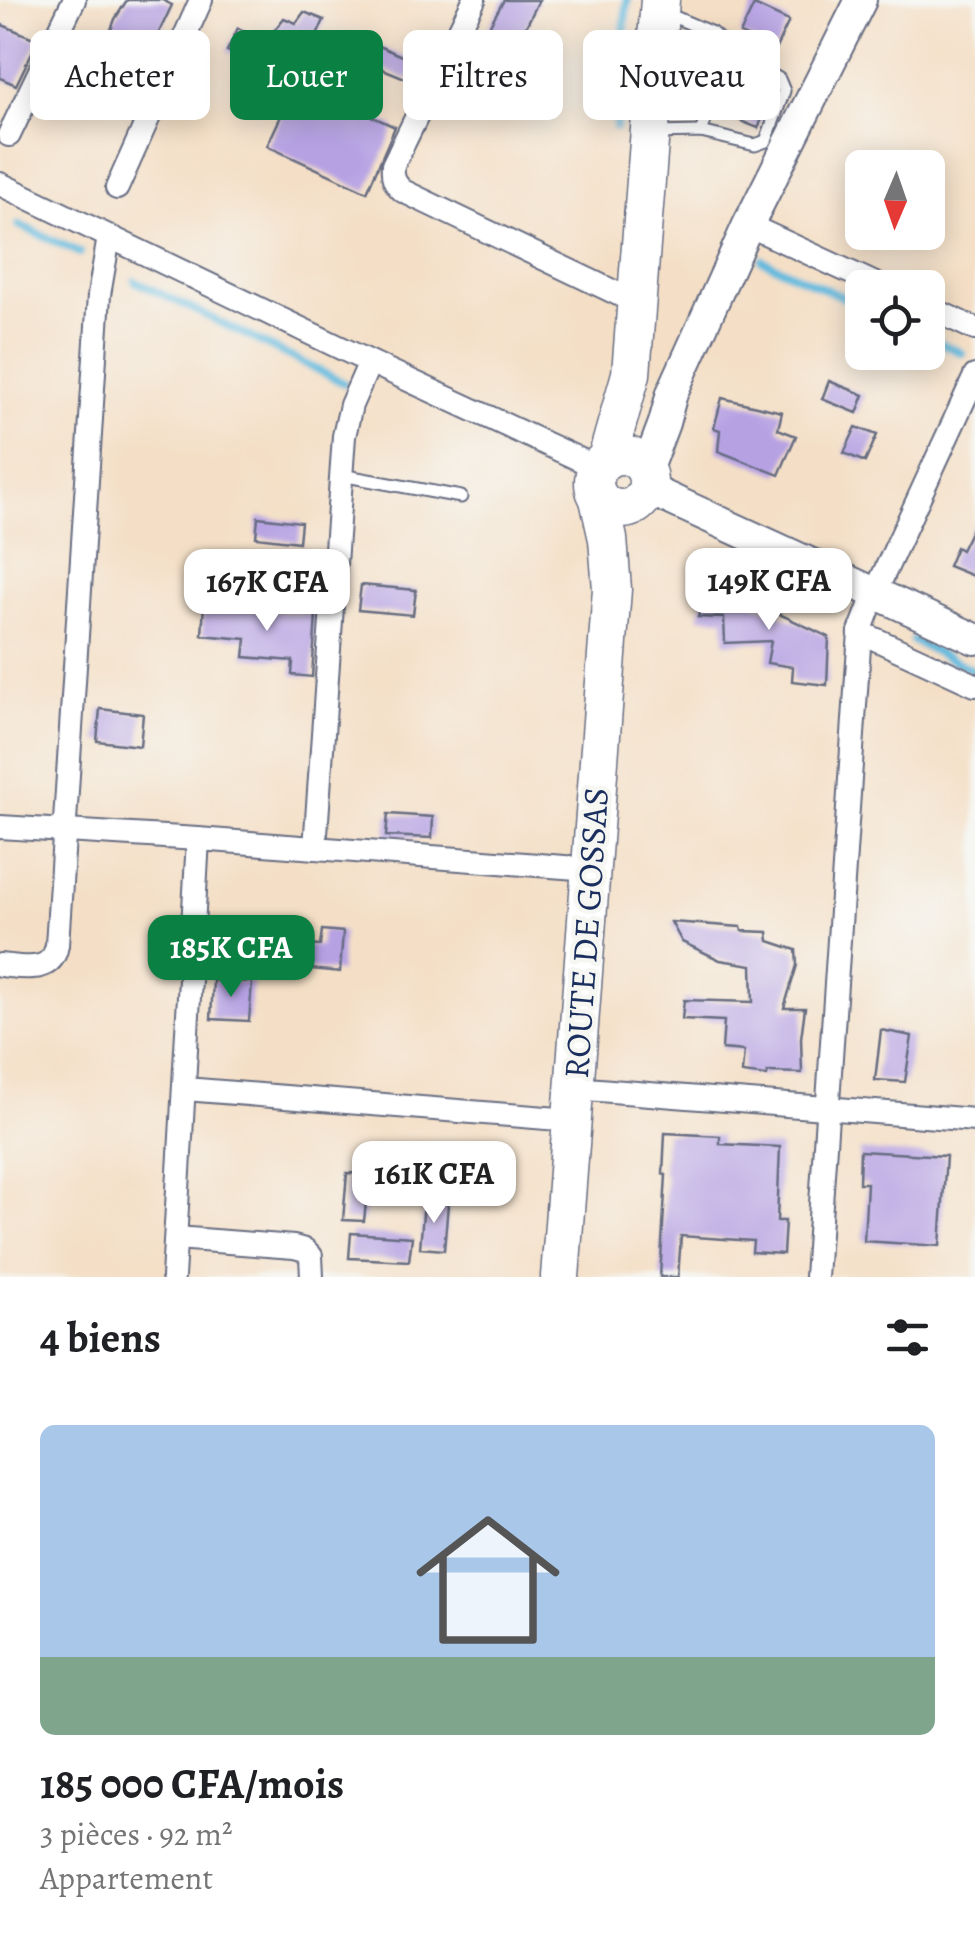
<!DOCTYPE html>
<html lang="fr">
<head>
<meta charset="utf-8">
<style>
  body { margin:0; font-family:Alegreya,serif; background:#f2f2f2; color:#202124; height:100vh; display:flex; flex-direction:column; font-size:38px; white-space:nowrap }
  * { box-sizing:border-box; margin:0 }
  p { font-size:32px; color:#757577 }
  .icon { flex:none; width:55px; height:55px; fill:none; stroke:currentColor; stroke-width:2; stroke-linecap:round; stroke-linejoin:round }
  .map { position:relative; height:1277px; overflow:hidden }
  .drawer { display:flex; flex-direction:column; background:#fff; flex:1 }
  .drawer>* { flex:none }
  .banner { position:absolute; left:30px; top:30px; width:915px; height:90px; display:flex; gap:20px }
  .needle { width:65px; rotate:182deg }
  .buttons { position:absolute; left:845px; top:150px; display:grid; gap:20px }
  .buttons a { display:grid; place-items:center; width:100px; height:100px; border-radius:15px; background:#fff; box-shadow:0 5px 25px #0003; font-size:50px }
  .price { position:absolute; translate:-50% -85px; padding:0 22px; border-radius:20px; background:#fff; color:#222; font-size:32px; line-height:65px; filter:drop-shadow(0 2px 5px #0008) }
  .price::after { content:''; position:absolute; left:50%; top:60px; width:30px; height:22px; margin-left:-15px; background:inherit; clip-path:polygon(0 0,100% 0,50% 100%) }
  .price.on { background:#0b8043; color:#fff }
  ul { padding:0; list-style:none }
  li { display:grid; align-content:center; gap:20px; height:530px; padding:0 40px }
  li+li { border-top:2px solid #e0e0e0 }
  li span { display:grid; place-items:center; height:310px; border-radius:15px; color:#555 }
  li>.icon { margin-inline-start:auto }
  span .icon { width:180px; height:180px; fill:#fffc; stroke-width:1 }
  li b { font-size:42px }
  h2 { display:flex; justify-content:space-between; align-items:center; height:120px; padding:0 40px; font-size:42px }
  .tag { padding:0 35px; border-radius:15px; background:#fff; box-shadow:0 5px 25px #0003; font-size:35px; line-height:90px }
  .tag.on { background:#0b8043; color:#fff }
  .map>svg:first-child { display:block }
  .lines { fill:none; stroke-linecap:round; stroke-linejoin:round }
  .stream { stroke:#60bade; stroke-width:8 }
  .building { fill:#b6a1e3 }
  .service-casing { stroke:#676d82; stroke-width:15 }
  .minor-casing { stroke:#676d82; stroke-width:26 }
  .tertiary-casing { stroke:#676d82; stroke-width:34 }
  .primary-casing { stroke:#676d82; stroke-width:41 }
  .service { stroke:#fff; stroke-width:11 }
  .minor { stroke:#fff; stroke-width:22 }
  .tertiary { stroke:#fff; stroke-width:30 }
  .primary { stroke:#fff; stroke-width:38 }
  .labels { text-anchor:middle; stroke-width:9; stroke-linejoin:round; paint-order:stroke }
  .street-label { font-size:35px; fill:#1b2f5e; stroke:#f6f6f2 }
</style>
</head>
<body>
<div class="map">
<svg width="975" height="1277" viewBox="0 0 975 1277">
  <rect width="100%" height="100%" fill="#f6f6f2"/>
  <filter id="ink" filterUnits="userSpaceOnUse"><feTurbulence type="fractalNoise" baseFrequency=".01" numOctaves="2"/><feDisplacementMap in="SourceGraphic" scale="20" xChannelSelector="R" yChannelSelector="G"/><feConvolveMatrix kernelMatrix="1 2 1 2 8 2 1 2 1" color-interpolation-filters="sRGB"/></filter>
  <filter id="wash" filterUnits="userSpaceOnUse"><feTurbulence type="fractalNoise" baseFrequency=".0048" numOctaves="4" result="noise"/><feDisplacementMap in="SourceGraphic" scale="40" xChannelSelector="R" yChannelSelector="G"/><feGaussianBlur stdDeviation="2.25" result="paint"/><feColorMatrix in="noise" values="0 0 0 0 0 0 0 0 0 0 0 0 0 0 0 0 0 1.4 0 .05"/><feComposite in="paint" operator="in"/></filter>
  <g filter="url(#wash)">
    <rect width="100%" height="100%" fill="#f4dfc6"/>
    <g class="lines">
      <!-- stream -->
      <g class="stream">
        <path d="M 616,127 L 627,0"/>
        <path d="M 19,225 L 80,253"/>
        <path d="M 762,260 L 862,306"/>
        <path d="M 135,281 L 344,383"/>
        <path d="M 928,337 L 962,353"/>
        <path d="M 913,641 L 975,671"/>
      </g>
    </g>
    <g id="blocks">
      <!-- building -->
      <g class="building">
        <path d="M 127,0 L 162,0 L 172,5 L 143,66 L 102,54 L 115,19 Z"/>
        <path d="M 504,0 L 539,0 L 520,39 L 551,53 L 537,78 L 527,72 L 501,98 L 469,81 L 482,39 Z"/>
        <path d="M 754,5 L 789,21 L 775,50 L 740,34 Z"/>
        <path d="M 304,12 L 324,20 L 316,38 L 309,34 L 292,80 L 227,51 L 238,28 L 265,42 L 284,18 L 296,23 Z"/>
        <path d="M 0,24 L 38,40 L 16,85 L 0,78 Z"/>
        <path d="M 360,38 L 418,63 L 407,79 L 383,69 L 379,80 L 356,68 Z"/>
        <path d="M 297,82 L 395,127 L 367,192 L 267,146 Z"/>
        <path d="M 728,86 L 769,104 L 758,128 L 718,112 Z"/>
        <path d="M 829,381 L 864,395 L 857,413 L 822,399 Z"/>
        <path d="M 722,398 L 782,412 L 778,429 L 796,436 L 779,475 L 718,451 L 720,430 L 714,428 Z"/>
        <path d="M 856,427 L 877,435 L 865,462 L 844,453 Z"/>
        <path d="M 258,517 L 301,522 L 299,542 L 256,537 Z"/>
        <path d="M 975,522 L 975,577 L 948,566 L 956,547 L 961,550 Z"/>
        <path d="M 709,582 L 745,591 L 753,602 L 829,637 L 827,685 L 792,681 L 793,667 L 767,663 L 771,641 L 725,643 L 724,618 L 698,617 Z"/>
        <path d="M 361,585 L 416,590 L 413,615 L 358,610 Z"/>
        <path d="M 204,605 L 316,614 L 312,677 L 292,675 L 293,661 L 244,657 L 246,639 L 202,635 Z"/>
        <path d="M 100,709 L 143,714 L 140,746 L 97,741 Z"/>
        <path d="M 388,814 L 433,817 L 432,838 L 386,836 Z"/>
        <path d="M 671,922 L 741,927 L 742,931 L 768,932 L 769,941 L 796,950 L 797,965 L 784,1008 L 805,1008 L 801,1038 L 802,1073 L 768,1072 L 767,1076 L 742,1073 L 744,1051 L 722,1049 L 724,1021 L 682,1019 L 684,1000 L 753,1002 L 752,965 L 720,960 L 682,942 Z"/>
        <path d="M 322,930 L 343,932 L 340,972 L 290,967 L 293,944 L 320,946 Z"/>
        <path d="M 213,980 L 252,982 L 249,1021 L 211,1019 Z"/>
        <path d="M 881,1030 L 912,1036 L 905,1082 L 875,1080 Z"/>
        <path d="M 665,1133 L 720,1136 L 720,1144 L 780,1147 L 777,1221 L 785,1221 L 783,1254 L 752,1252 L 753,1241 L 681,1236 L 678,1277 L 660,1277 L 666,1175 L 663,1174 Z"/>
        <path d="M 860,1151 L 946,1156 L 940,1246 L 864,1241 L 867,1183 L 859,1183 Z"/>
        <path d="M 347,1173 L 369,1174 L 364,1221 L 343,1220 Z"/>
        <path d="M 424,1202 L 448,1204 L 444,1250 L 420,1248 Z"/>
        <path d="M 351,1233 L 412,1237 L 409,1261 L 349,1258 Z"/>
      </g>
    </g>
  </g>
  <g filter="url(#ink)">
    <use href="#blocks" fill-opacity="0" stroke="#676d82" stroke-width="2.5"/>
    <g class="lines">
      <!-- service casing -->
      <g class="service-casing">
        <g id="service">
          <path d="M 701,132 L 731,50"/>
          <path d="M 653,133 L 701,132 L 755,145 L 766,141 L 784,91 L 779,79 L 731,50 L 712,33 L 663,12"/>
          <path d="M 341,475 L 461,497"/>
        </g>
      </g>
      <!-- minor casing -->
      <g class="minor-casing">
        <g id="minor">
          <path d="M 474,0 L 393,165 C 392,177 394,183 403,191 L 635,302"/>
          <path d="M 9,135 L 74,0"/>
          <path d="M 0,184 L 370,362 L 598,468"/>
          <path d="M 117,188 L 201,0"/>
          <path d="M 748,225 L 884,288"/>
          <path d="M 928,307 L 975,329"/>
          <path d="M 860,632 L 975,685"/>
          <path d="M 0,827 L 198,839 L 590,869"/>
          <path d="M 315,848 L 344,436 L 351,405 L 370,362"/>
          <path d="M 0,965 C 23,967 52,975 57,945 L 99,295 L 109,237"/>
          <path d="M 574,1088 L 975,1120"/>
          <path d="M 185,1089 L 571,1120"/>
          <path d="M 176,1238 L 294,1247 L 305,1250 L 311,1256 L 312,1277"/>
          <path d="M 173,1277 L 198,839"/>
          <path d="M 816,1277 L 860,632 L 875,593 L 975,376"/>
        </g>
      </g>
      <!-- tertiary casing -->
      <g class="tertiary-casing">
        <g id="tertiary">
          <path d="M 646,471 L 664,423 L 672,393 L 748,225 L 861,0"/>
          <path d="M 648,489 L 975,639"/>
        </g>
      </g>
      <!-- primary casing -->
      <g class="primary-casing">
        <g id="primary">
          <circle cx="621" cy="482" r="27"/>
          <path d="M 607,459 L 631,374 L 660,0"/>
          <path d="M 560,1277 L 612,589 L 608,539 L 599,499"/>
        </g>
      </g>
      <!-- service -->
      <use href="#service" class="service"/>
      <!-- minor -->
      <use href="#minor" class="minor"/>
      <!-- tertiary -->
      <use href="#tertiary" class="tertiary"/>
      <!-- primary -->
      <use href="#primary" class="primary"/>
    </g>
  </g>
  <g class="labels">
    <!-- street labels -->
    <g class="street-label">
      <text transform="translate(586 933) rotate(-86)" y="12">ROUTE DE GOSSAS</text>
    </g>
  </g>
</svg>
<div class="buttons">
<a><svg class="needle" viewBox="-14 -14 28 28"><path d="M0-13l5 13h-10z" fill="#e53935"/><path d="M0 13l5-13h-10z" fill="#757577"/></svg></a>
<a><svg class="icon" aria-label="locate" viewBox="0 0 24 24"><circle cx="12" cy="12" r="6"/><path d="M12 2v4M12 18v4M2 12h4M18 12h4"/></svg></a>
</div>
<b class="price" style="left:769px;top:633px">149K CFA</b>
<b class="price" style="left:267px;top:634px">167K CFA</b>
<b class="price on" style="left:231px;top:1000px">185K CFA</b>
<b class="price" style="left:434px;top:1226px">161K CFA</b>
<div class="banner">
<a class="tag">Acheter</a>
<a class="tag on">Louer</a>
<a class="tag">Filtres</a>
<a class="tag">Nouveau</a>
</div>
</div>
<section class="drawer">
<h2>4 biens<svg class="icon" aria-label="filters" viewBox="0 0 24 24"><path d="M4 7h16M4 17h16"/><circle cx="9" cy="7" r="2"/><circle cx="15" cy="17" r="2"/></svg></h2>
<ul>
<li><span style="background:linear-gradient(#a9c7e8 75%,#7fa58c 0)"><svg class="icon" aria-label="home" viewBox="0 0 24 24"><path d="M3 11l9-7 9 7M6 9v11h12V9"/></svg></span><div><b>185 000 CFA/mois</b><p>3 pièces · 92 m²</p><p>Appartement</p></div></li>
</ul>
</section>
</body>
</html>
